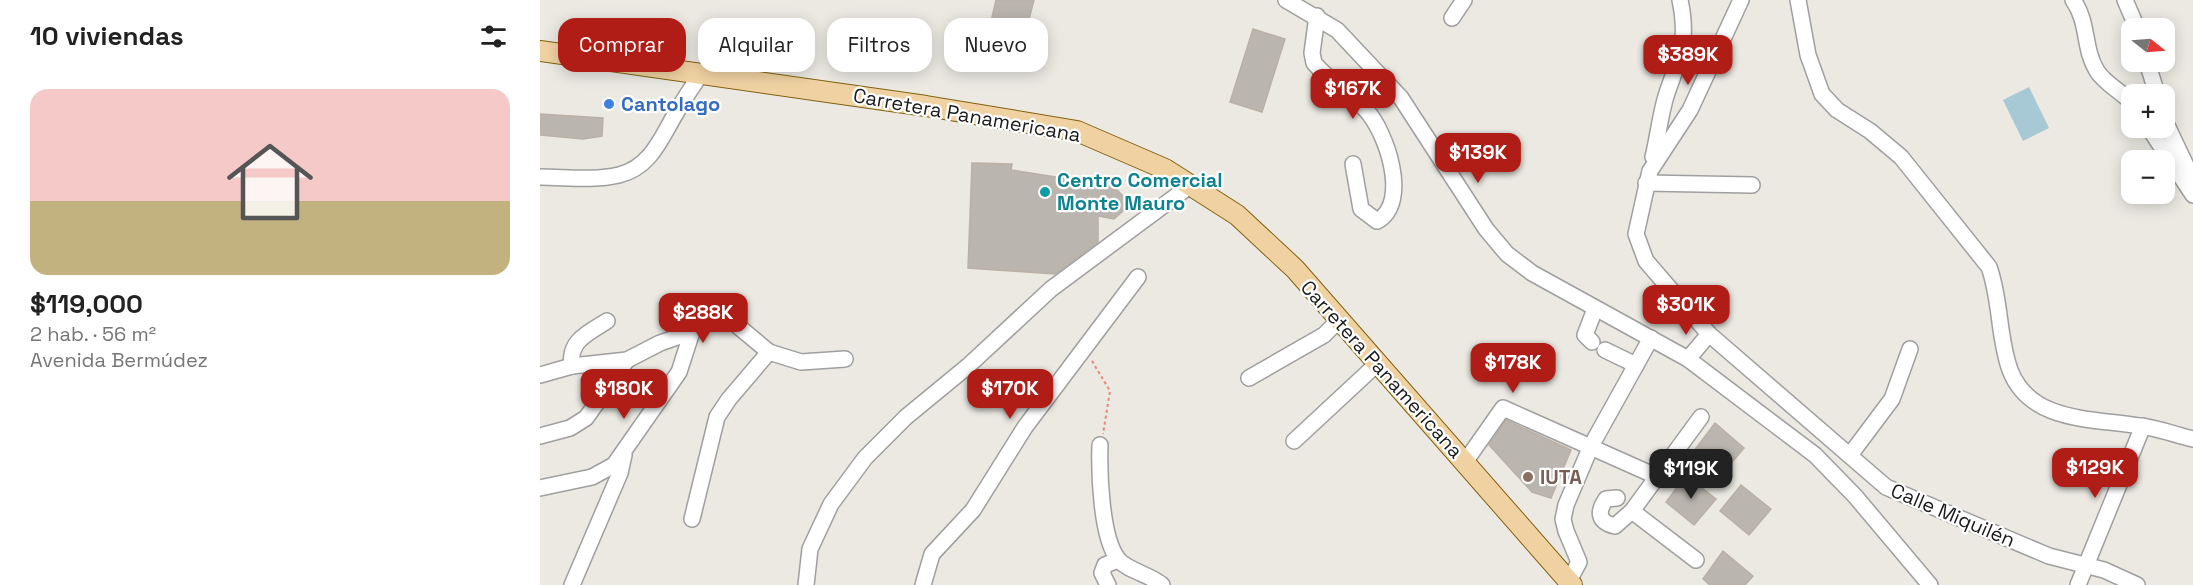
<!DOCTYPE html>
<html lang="es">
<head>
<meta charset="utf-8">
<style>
  body { margin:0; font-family:"Space Grotesk",sans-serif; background:#f6f6f6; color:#222; height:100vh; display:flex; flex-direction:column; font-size:22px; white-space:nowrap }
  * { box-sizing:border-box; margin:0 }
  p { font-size:20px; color:#767676 }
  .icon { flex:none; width:33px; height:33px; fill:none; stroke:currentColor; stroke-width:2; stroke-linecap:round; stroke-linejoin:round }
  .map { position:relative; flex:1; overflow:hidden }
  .side { display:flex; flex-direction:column; background:#fff; width:540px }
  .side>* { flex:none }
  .top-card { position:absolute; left:18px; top:18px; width:570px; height:54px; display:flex; gap:12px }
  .needle { width:39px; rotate:107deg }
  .buttons { position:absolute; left:1581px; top:18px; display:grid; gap:12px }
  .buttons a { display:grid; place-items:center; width:54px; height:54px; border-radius:12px; background:#fff; box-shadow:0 3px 15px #0003; font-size:30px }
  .price { position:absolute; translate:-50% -51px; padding:0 14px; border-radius:12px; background:#b01d16; color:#fff; font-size:20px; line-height:39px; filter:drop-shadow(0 2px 3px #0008) }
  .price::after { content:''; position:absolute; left:50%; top:36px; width:18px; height:14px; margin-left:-9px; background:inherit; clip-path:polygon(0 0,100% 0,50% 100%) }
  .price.active { background:#222; color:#fff }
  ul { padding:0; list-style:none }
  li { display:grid; align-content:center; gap:12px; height:318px; padding:0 30px }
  li span { display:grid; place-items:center; height:186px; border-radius:18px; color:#555 }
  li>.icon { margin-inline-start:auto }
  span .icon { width:108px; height:108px; fill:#fffc; stroke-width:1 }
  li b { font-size:26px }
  h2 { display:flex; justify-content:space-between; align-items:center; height:72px; padding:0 30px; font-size:26px }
  .tag { padding:0 21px; border-radius:18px; background:#fff; box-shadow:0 3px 15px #0003; font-size:21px; line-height:54px }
  .tag.active { background:#b01d16; color:#fff }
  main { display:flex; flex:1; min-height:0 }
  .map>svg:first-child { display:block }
  .water { fill:#a7c8d5 }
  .building { fill:#bbb5af; stroke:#bbb0a6; stroke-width:1.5 }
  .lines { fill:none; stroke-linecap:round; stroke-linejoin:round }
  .minor-casing { stroke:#9f9f9f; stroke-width:18 }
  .major-casing { stroke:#826110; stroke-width:22 }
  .path { stroke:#e98675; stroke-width:2; stroke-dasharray:3 3; stroke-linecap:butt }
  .minor { stroke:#fff; stroke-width:15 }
  .major { stroke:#f0d2a2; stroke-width:20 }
  .shop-dot { fill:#3f7fe0; stroke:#fff; stroke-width:2 }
  .culture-dot { fill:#0f9aa8; stroke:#fff; stroke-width:2 }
  .education-dot { fill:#8d6e63; stroke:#fff; stroke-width:2 }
  .labels { text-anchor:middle; stroke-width:4.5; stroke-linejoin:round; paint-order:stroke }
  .shop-label { font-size:20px; font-weight:bold; fill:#366cbe; stroke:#fff; text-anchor:start }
  .street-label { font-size:20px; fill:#1b1b1b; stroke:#fff }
  .culture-label { font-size:20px; font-weight:bold; fill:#0d838f; stroke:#fff; text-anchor:start }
  .education-label { font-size:20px; font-weight:bold; fill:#785e54; stroke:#fff; text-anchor:start }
</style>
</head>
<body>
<main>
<section class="side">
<h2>10 viviendas<svg class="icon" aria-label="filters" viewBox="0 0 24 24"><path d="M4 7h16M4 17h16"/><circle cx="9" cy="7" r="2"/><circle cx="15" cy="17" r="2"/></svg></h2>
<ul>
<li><span style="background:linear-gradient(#f6c9c9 60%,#c2b280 0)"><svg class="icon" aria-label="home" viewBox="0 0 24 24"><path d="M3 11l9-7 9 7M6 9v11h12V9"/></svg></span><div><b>$119,000</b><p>2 hab. · 56 m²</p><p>Avenida Bermúdez</p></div></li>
</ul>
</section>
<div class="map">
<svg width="1653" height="585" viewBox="0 0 1653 585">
  <rect width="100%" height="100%" fill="#ebe9e2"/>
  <!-- water -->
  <path class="water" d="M 1489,87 L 1509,128 L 1483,141 L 1463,100 Z"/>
  <!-- building -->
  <g class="building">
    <path d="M 456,0 L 494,0 L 485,35 L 450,26 Z"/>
    <path d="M 713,29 L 745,39 L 722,112 L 690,102 Z"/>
    <path d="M 0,114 L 63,118 L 62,136 L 43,139 L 0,135 Z"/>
    <path d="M 432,163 L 472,164 L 471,170 L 573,186 L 591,204 L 574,219 L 558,216 L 558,242 L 515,274 L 428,268 Z"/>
    <path d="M 966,420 L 1031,450 L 1011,498 L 992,492 L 949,445 Z"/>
    <path d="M 1175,423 L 1204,448 L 1182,474 L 1154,451 Z"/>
    <path d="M 1146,475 L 1176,499 L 1154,525 L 1126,502 Z"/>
    <path d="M 1201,485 L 1231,509 L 1209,535 L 1180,511 Z"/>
    <path d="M 1183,551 L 1213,576 L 1205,585 L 1170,585 L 1163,579 Z"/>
  </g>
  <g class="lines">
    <!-- minor casing -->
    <g class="minor-casing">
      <g id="minor">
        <path d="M 746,0 L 797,30 L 861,98 L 946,229 L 967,254 L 992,273 L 1148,359 L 1275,455 L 1315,496 L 1390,585"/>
        <path d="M 1201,0 L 1150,110 L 1110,171 L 1096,234 L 1106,261 L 1169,334 L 1346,487 L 1509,556 L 1564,570 L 1597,585"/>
        <path d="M 1258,0 L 1268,55 L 1282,94 L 1297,110 L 1330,131 L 1361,157 L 1449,267 C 1461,300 1458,337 1470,370 C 1490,423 1553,418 1600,426 C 1618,428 1636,435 1653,439"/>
        <path d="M 1533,0 C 1549,22 1543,49 1557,71 C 1564,83 1582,92 1592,103"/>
        <path d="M 1585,0 L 1597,28"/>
        <path d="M 777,16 L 772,53 L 774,63 C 789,81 810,93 826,110 C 846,131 871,203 837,221 L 821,209 L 813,164"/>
        <path d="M 912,18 L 924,0"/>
        <path d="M 1607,62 L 1617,94"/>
        <path d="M 1624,119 L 1650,174"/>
        <path d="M 1609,128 L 1653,195"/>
        <path d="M 1113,157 C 1118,137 1120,116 1126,96 C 1139,57 1149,43 1140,0"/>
        <path d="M 0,177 C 26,177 53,181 79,175 C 111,167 121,138 136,113 C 144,99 152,87 161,74"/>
        <path d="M 1106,183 L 1212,185"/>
        <path d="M 1052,342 L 1045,335 L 1055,309"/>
        <path d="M 1065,350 L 1096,365"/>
        <path d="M 1148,359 L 1169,334"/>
        <path d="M 32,366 C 28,341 48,333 67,321"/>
        <path d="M 0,375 L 32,366 L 87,360 L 120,343 L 152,332 L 161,317 L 175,313 L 187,317 L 229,352 L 261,362 L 305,359"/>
        <path d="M 709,378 L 784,335 L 800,319"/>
        <path d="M 0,436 L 30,428 L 46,418 L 87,360"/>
        <path d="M 754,441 L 838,363"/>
        <path d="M 560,445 C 559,472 561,538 578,559 C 586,570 611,575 622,585"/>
        <path d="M 1310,455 L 1352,399 L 1370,349"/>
        <path d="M 925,462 L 963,408 L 1118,477"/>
        <path d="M 0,488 L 52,477 L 74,465 L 139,372 L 152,332"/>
        <path d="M 1077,498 L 1066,499 C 1057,512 1058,522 1075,526 L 1092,511 L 1161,417"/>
        <path d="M 1092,511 L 1156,560"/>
        <path d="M 152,519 L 177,417 L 189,399 L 229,352"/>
        <path d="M 1029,581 L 1039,562 L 1026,531 L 1023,519 L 1026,505 L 1051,446 L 1111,338"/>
        <path d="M 32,585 L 80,473 L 84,455"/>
        <path d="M 266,585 L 270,549 L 291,504 L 325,458 L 366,417 L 428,366 L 511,289 L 651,185"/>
        <path d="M 383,585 L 392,554 L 433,510 L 485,427 L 598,277"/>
        <path d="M 568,585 L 562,573 L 565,565 L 578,560"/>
        <path d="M 1538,585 L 1603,426"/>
      </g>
    </g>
    <!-- major casing -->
    <g class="major-casing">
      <path id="major" d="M 0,51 L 386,106 L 537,131 L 625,169 L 697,215 L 755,269 L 1032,585"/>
    </g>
    <!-- path -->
    <path class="path" d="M 552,361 L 570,391 L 563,434"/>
    <!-- minor -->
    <use href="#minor" class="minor"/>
    <!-- major -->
    <use href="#major" class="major"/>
  </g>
  <!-- markers -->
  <circle class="shop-dot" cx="69" cy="104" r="6"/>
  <circle class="culture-dot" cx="505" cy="192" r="6"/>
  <circle class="education-dot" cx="988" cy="477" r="6"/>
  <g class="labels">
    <!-- shop labels -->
    <g class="shop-label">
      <text x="81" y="111">Cantolago</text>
    </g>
    <!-- street labels -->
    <g class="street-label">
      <text transform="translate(427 115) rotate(10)" y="7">Carretera Panamericana</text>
      <text transform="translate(842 369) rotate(48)" y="7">Carretera Panamericana</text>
      <text transform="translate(1413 515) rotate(23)" y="7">Calle Miquilén</text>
    </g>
    <!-- culture labels -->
    <g class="culture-label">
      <text x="517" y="187">Centro Comercial<tspan x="517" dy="23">Monte Mauro</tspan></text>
    </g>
    <!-- education labels -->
    <g class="education-label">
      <text x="1000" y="484">IUTA</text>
    </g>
  </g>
</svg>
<div class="buttons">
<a><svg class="needle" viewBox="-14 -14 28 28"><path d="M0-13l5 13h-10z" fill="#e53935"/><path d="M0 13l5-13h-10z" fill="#767676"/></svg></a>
<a>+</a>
<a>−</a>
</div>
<b class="price" style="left:1148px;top:86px">$389K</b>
<b class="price" style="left:813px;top:120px">$167K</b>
<b class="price" style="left:938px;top:184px">$139K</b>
<b class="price" style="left:1146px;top:336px">$301K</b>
<b class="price" style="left:163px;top:344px">$288K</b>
<b class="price" style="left:973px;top:394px">$178K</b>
<b class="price" style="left:84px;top:420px">$180K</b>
<b class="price" style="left:470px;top:420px">$170K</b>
<b class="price" style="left:1555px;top:499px">$129K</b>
<b class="price active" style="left:1151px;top:500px">$119K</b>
<div class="top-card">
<a class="tag active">Comprar</a>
<a class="tag">Alquilar</a>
<a class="tag">Filtros</a>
<a class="tag">Nuevo</a>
</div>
</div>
</main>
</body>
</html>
